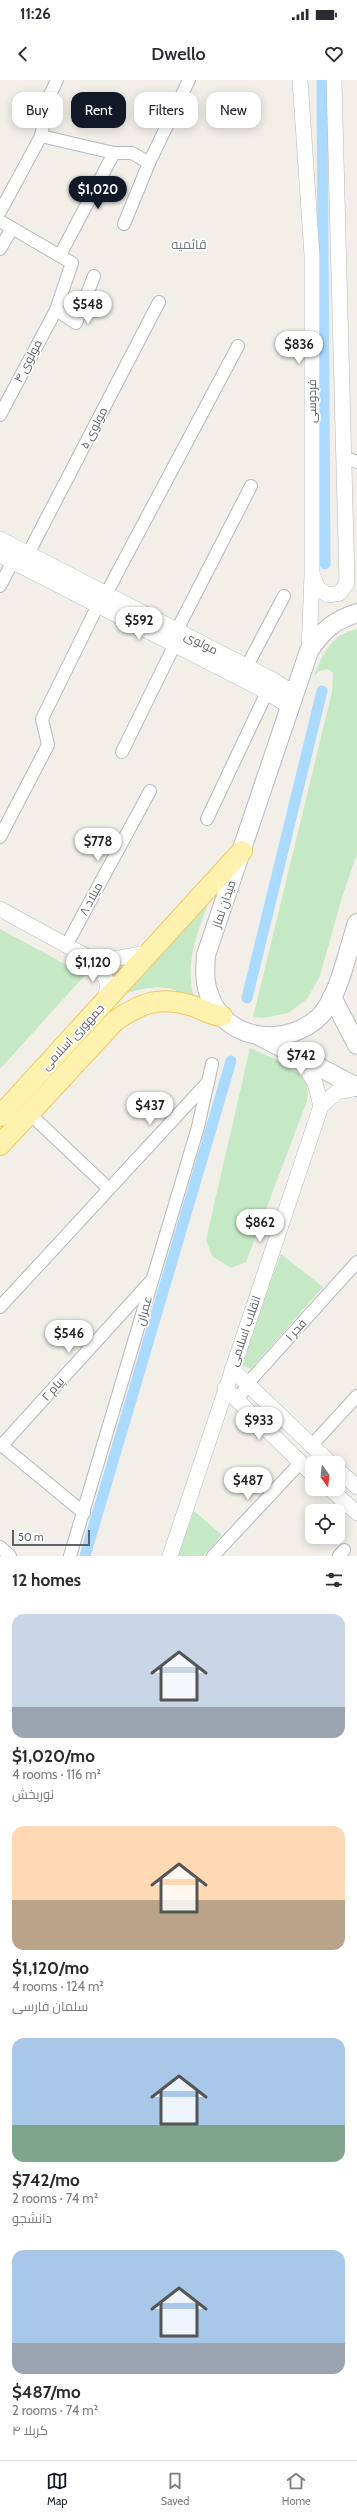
<!DOCTYPE html>
<html lang="en">
<head>
<meta charset="utf-8">
<style>
  body { margin:0; font-family:Cabin,Cairo,sans-serif; background:#f2f2f3; color:#2b2b33; height:100vh; display:flex; flex-direction:column; font-size:15px; white-space:nowrap }
  * { box-sizing:border-box; margin:0 }
  p { font-size:13px; color:#7c7c81 }
  .icon { flex:none; width:22px; height:22px; fill:none; stroke:currentColor; stroke-width:2; stroke-linecap:round; stroke-linejoin:round }
  .map { position:relative; height:1476px; overflow:hidden }
  .side { display:flex; flex-direction:column; background:#fff; flex:1 }
  .side>* { flex:none }
  .hud { position:absolute; left:12px; top:12px; width:333px; height:36px; display:flex; gap:8px }
  .needle { width:26px; rotate:165deg }
  .fabs { position:absolute; left:305px; top:1376px; display:grid; gap:8px }
  .fabs a { display:grid; place-items:center; width:40px; height:40px; border-radius:8px; background:#fff; box-shadow:0 2px 10px #0003; font-size:20px }
  .scale { position:absolute; left:12px; bottom:10px; width:78px; box-sizing:border-box; padding-left:4px; border:2px solid #5f6368; border-top:0; font-size:11px; line-height:14px; white-space:nowrap; color:#5f6368; -webkit-text-stroke:3px #fff; paint-order:stroke }
  .price { position:absolute; translate:-50% -34px; padding:0 9px; border-radius:14px; background:#fff; color:#222; font-size:13px; line-height:26px; filter:drop-shadow(0 1px 2px #0008) }
  .price::after { content:''; position:absolute; left:50%; top:24px; width:12px; height:9px; margin-left:-6px; background:inherit; clip-path:polygon(0 0,100% 0,50% 100%) }
  .price.selected { background:#111827; color:#fff }
  ul { padding:0; list-style:none }
  li { display:grid; align-content:center; gap:8px; height:212px; padding:0 12px }
  li span { display:grid; place-items:center; height:124px; border-radius:12px; color:#555 }
  li>.icon { margin-inline-start:auto }
  span .icon { width:72px; height:72px; fill:#fffc; stroke-width:1 }
  li b { font-size:17px }
  h2 { display:flex; justify-content:space-between; align-items:center; height:48px; padding:0 12px; font-size:17px }
  .tag { padding:0 14px; border-radius:12px; background:#fff; box-shadow:0 2px 10px #0003; font-size:14px; line-height:36px }
  .tag.selected { background:#111827; color:#fff }
  .status { display:flex; justify-content:space-between; align-items:center; height:28px; padding:0 20px; background:#fff; direction:ltr }
  .status svg { height:11px; fill:currentColor }
  header { display:flex; justify-content:space-between; align-items:center; height:52px; padding:0 12px; background:#fff; font-size:18px; font-weight:600 }
  .tabs { display:flex; justify-content:space-around; align-items:center; height:56px; border-top:1px solid #e1e1e2; background:#fff; font-size:11px; color:#7c7c81 }
  .tabs a { display:grid; justify-items:center; gap:2px }
  .tabs .selected { color:#111827 }
  .map>svg:first-child { display:block }
  .green { fill:#c5e8c5 }
  .lines { fill:none; stroke-linecap:round; stroke-linejoin:round }
  .canal { stroke:#aadaff; stroke-width:11 }
  .minor-casing { stroke:#b5b8bc; stroke-width:14 }
  .tertiary-casing { stroke:#b5b8bc; stroke-width:16 }
  .secondary-casing { stroke:#b6babf; stroke-width:20 }
  .primary-casing { stroke:#f2c960; stroke-width:22 }
  .minor { stroke:#fff; stroke-width:12 }
  .tertiary { stroke:#fff; stroke-width:15 }
  .secondary { stroke:#fff; stroke-width:18 }
  .primary { stroke:#fff2af; stroke-width:20 }
  .labels { text-anchor:middle; stroke-width:3.5; stroke-linejoin:round; paint-order:stroke }
  .street-label { font-size:12px; fill:#5f6368; stroke:#fff }
  .neighbourhood-label { font-size:13px; fill:#70757a; stroke:#fff }
</style>
</head>
<body>
<div class="status"><b>11:26</b><svg viewBox="0 0 49 12"><path d="M0 12V9h3v3zM5 12V6h3v6zM10 12V3h3v9zM15 12V0h3v12zM26 1h20v11H26zM47 4h2v5h-2z"/></svg></div>
<header><svg class="icon" aria-label="back" viewBox="0 0 24 24"><path d="M15 5l-7 7 7 7"/></svg>Dwello<svg class="icon" aria-label="heart" viewBox="0 0 24 24"><path d="M12 20l-8-8c-3-5 5-10 8-4 3-6 11-1 8 4z"/></svg></header>
<div class="map">
<svg width="357" height="1476" viewBox="0 0 357 1476">
  <rect width="100%" height="100%" fill="#f1efe8"/>
  <!-- green -->
  <g class="green">
    <path d="M 357,549 L 357,773 L 342,817 L 320,896 L 307,919 L 288,933 L 263,938 L 253,937 L 332,612 L 333,593 L 328,589 L 319,591 L 314,596 C 322,575 333,553 357,549 Z"/>
    <path d="M 208,824 C 196,856 184,886 195,920 C 169,904 156,905 127,913 Z"/>
    <path d="M 0,849 L 85,895 L 0,989 Z"/>
    <path d="M 250,968 L 285,984 L 308,1001 L 307,1021 L 246,1182 L 231,1188 L 212,1176 L 206,1160 Z"/>
    <path d="M 281,1174 L 323,1207 L 251,1289 L 240,1284 Z"/>
    <path d="M 194,1431 L 222,1455 L 203,1476 L 178,1476 Z"/>
  </g>
  <g class="lines">
    <!-- canal -->
    <g class="canal">
      <path d="M 322,0 L 325,484"/>
      <path d="M 247,918 L 322,611"/>
      <path d="M 85,1476 L 231,981"/>
    </g>
    <!-- minor casing -->
    <g class="minor-casing">
      <g id="minor">
        <path d="M 41,56 L 114,73 L 132,73 L 149,83 L 124,144"/>
        <path d="M 149,83 L 189,0"/>
        <path d="M 0,132 L 41,56 L 49,17 L 57,0"/>
        <path d="M 0,141 L 72,183 L 56,230 L 0,335"/>
        <path d="M 0,169 L 12,148"/>
        <path d="M 60,175 L 114,73"/>
        <path d="M 56,230 L 76,243 L 94,196"/>
        <path d="M 343,377 L 357,382"/>
        <path d="M 28,474 L 159,222"/>
        <path d="M 0,506 L 13,481"/>
        <path d="M 106,514 L 238,266"/>
        <path d="M 177,550 L 251,406"/>
        <path d="M 247,586 L 284,516"/>
        <path d="M 122,672 L 175,564"/>
        <path d="M 207,739 L 267,612"/>
        <path d="M 0,757 L 48,665 L 42,639 L 98,525"/>
        <path d="M 67,864 L 150,711"/>
        <path d="M 29,1033 L 108,1108"/>
        <path d="M 0,1227 L 208,1002"/>
        <path d="M 238,1320 L 248,1303 L 357,1182"/>
        <path d="M 0,1364 L 84,1433"/>
        <path d="M 2,1365 L 151,1201"/>
        <path d="M 311,1366 L 357,1316"/>
        <path d="M 0,1467 L 10,1476"/>
        <path d="M 70,1476 L 198,1047 L 212,984"/>
        <path d="M 213,1476 L 300,1383"/>
        <path d="M 339,1476 L 344,1470"/>
      </g>
    </g>
    <!-- tertiary casing -->
    <g class="tertiary-casing">
      <g id="tertiary">
        <path d="M 300,0 L 312,175 L 312,495 L 309,571"/>
        <path d="M 0,459 L 273,600 L 295,614"/>
        <path d="M 0,475 L 267,612 L 290,627"/>
        <path d="M 313,496 L 318,509 L 328,515 L 340,513 L 347,503 L 334,0"/>
        <path d="M 0,829 L 97,882"/>
        <path d="M 97,882 L 151,872"/>
        <path d="M 97,882 L 108,903 L 105,922"/>
        <path d="M 301,979 L 315,1003 L 321,1026"/>
        <path d="M 232,1289 L 330,1383"/>
        <path d="M 225,1308 L 312,1394"/>
        <path d="M 338,1390 L 357,1407"/>
        <path d="M 330,1409 L 357,1433"/>
        <path d="M 170,1476 L 321,1026 L 337,1012 L 357,1008"/>
      </g>
    </g>
    <!-- secondary casing -->
    <g class="secondary-casing">
      <g id="secondary">
        <path d="M 357,533 C 333,541 323,550 309,571 L 206,875 C 205,890 204,903 210,917 C 227,962 288,968 320,936 C 339,917 348,869 357,843"/>
        <path d="M 332,917 L 357,965"/>
        <path d="M 261,957 L 357,1007"/>
      </g>
    </g>
    <!-- primary casing -->
    <g class="primary-casing">
      <g id="primary">
        <path d="M 0,1036 L 242,771"/>
        <path d="M 0,1065 L 115,941 C 142,922 160,916 193,926 C 202,929 212,936 222,936"/>
      </g>
    </g>
    <!-- minor -->
    <use href="#minor" class="minor"/>
    <!-- tertiary -->
    <use href="#tertiary" class="tertiary"/>
    <!-- secondary -->
    <use href="#secondary" class="secondary"/>
    <!-- primary -->
    <use href="#primary" class="primary"/>
  </g>
  <g class="labels">
    <!-- street labels -->
    <g class="street-label">
      <text transform="translate(28 281) rotate(-62)" y="4">مولوی ۴</text>
      <text transform="translate(312 321) rotate(-90)" y="4">فردوسی</text>
      <text transform="translate(94 348) rotate(-63)" y="4">مولوی ۵</text>
      <text transform="translate(201 563) rotate(27)" y="4">مولوی</text>
      <text transform="translate(91 819) rotate(-62)" y="4">میلاد ۸</text>
      <text transform="translate(224 824) rotate(-71)" y="4">میدان نماز</text>
      <text transform="translate(73 957) rotate(-47)" y="4">جمهوری اسلامی</text>
      <text transform="translate(144 1231) rotate(-74)" y="4">عمران</text>
      <text transform="translate(296 1250) rotate(-48)" y="4">فجر ۱</text>
      <text transform="translate(245 1251) rotate(-71)" y="4">انقلاب اسلامی</text>
      <text transform="translate(53 1309) rotate(-48)" y="4">پیام ۲</text>
    </g>
    <!-- neighbourhood labels -->
    <g class="neighbourhood-label">
      <text x="189" y="169">قائمیه</text>
    </g>
  </g>
</svg>
<div class="fabs">
<a><svg class="needle" viewBox="-14 -14 28 28"><path d="M0-13l5 13h-10z" fill="#e53935"/><path d="M0 13l5-13h-10z" fill="#7c7c81"/></svg></a>
<a><svg class="icon" aria-label="locate" viewBox="0 0 24 24"><circle cx="12" cy="12" r="6"/><path d="M12 2v4M12 18v4M2 12h4M18 12h4"/></svg></a>
</div>
<div class="scale">50 m</div>
<b class="price selected" style="left:98px;top:130px">$1,020</b>
<b class="price" style="left:88px;top:245px">$548</b>
<b class="price" style="left:299px;top:285px">$836</b>
<b class="price" style="left:139px;top:561px">$592</b>
<b class="price" style="left:98px;top:782px">$778</b>
<b class="price" style="left:93px;top:903px">$1,120</b>
<b class="price" style="left:301px;top:996px">$742</b>
<b class="price" style="left:150px;top:1046px">$437</b>
<b class="price" style="left:260px;top:1163px">$862</b>
<b class="price" style="left:69px;top:1274px">$546</b>
<b class="price" style="left:259px;top:1361px">$933</b>
<b class="price" style="left:248px;top:1421px">$487</b>
<div class="hud">
<a class="tag">Buy</a>
<a class="tag selected">Rent</a>
<a class="tag">Filters</a>
<a class="tag">New</a>
</div>
</div>
<section class="side">
<h2>12 homes<svg class="icon" aria-label="filters" viewBox="0 0 24 24"><path d="M4 7h16M4 17h16"/><circle cx="9" cy="7" r="2"/><circle cx="15" cy="17" r="2"/></svg></h2>
<ul>
<li><span style="background:linear-gradient(#c9d6e8 75%,#9aa5b1 0)"><svg class="icon" aria-label="home" viewBox="0 0 24 24"><path d="M3 11l9-7 9 7M6 9v11h12V9"/></svg></span><div><b>$1,020/mo</b><p>4 rooms · 116 m²</p><p>نوربخش</p></div></li>
<li><span style="background:linear-gradient(#ffd9b3 60%,#b9a48a 0)"><svg class="icon" aria-label="home" viewBox="0 0 24 24"><path d="M3 11l9-7 9 7M6 9v11h12V9"/></svg></span><div><b>$1,120/mo</b><p>4 rooms · 124 m²</p><p>سلمان فارسی</p></div></li>
<li><span style="background:linear-gradient(#a9c7e8 70%,#7fa58c 0)"><svg class="icon" aria-label="home" viewBox="0 0 24 24"><path d="M3 11l9-7 9 7M6 9v11h12V9"/></svg></span><div><b>$742/mo</b><p>2 rooms · 74 m²</p><p>دانشجو</p></div></li>
<li><span style="background:linear-gradient(#a9c7e8 75%,#9aa5b1 0)"><svg class="icon" aria-label="home" viewBox="0 0 24 24"><path d="M3 11l9-7 9 7M6 9v11h12V9"/></svg></span><div><b>$487/mo</b><p>2 rooms · 74 m²</p><p>کربلا ۴</p></div></li>
</ul>
</section>
<nav class="tabs">
<a class="selected"><svg class="icon" aria-label="map" viewBox="0 0 24 24"><path d="M3 6l6-2 6 2 6-2v14l-6 2-6-2-6 2zM9 4v14M15 6v14"/></svg>Map</a>
<a><svg class="icon" aria-label="saved" viewBox="0 0 24 24"><path d="M7 4h10v16l-5-4-5 4z"/></svg>Saved</a>
<a><svg class="icon" aria-label="home" viewBox="0 0 24 24"><path d="M3 11l9-7 9 7M6 9v11h12V9"/></svg>Home</a>
</nav>
</body>
</html>
